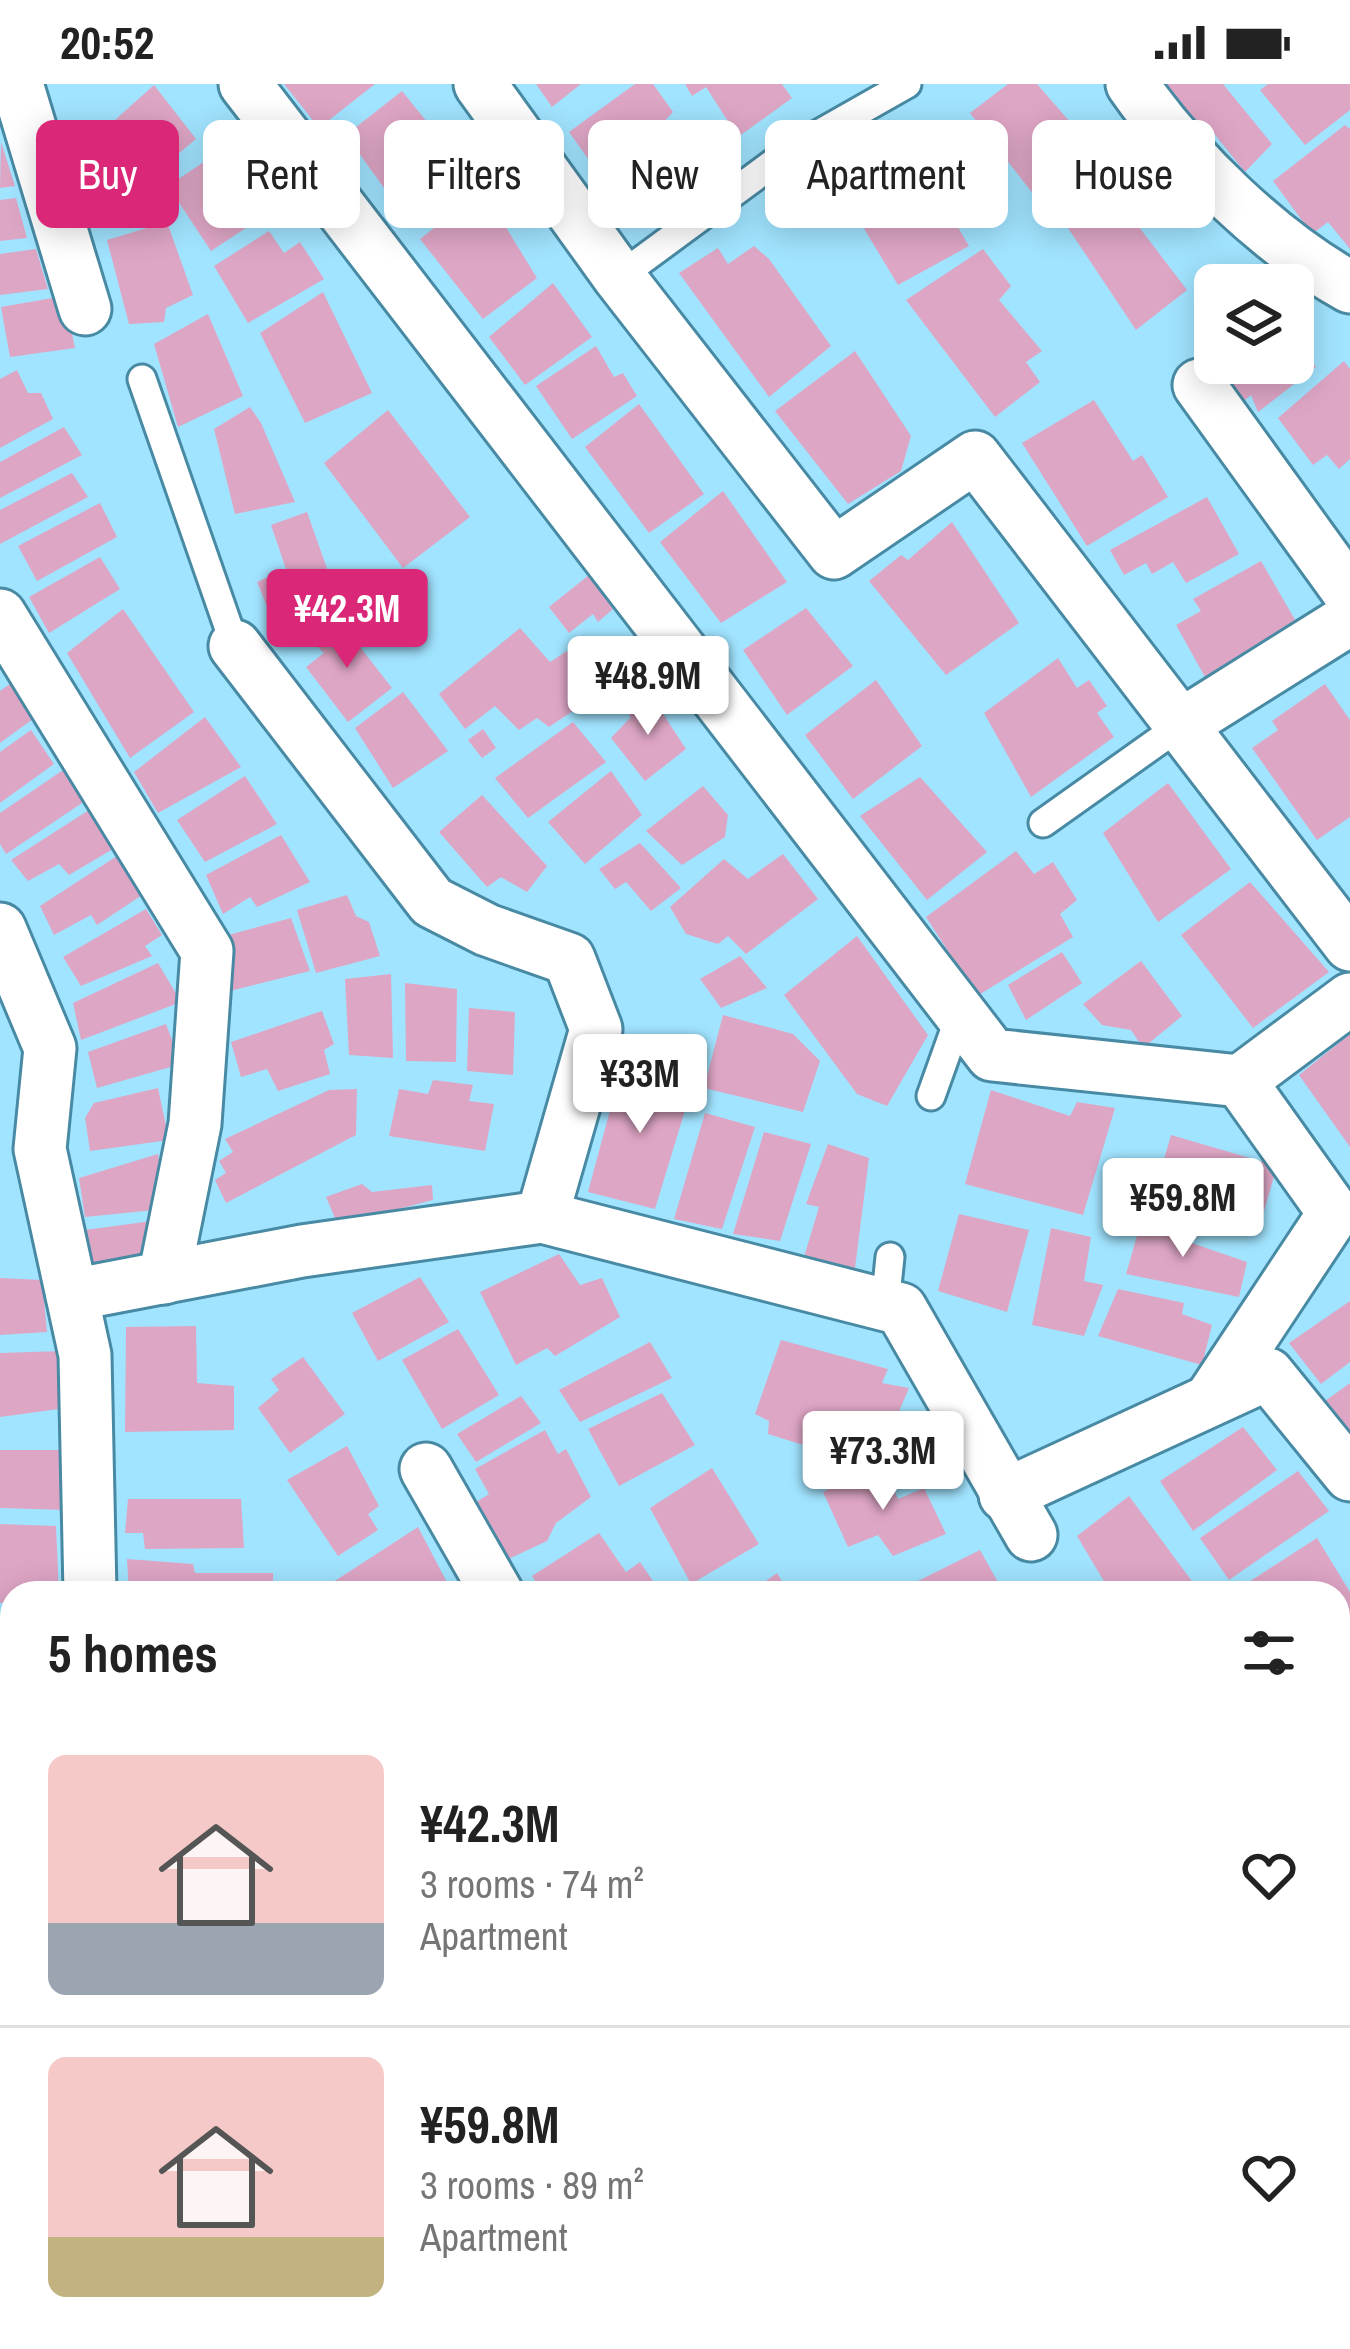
<!DOCTYPE html>
<html lang="en">
<head>
<meta charset="utf-8">
<style>
  body { margin:0; font-family:"Archivo Narrow",sans-serif; background:#f2f2f2; color:#222; height:100vh; display:flex; flex-direction:column; font-size:45px; white-space:nowrap }
  * { box-sizing:border-box; margin:0 }
  p { font-size:39px; color:#767676 }
  .icon { flex:none; width:66px; height:66px; fill:none; stroke:currentColor; stroke-width:2; stroke-linecap:round; stroke-linejoin:round }
  .map { position:relative; flex:1; overflow:hidden }
  .panel { position:absolute; left:0px; top:1497px; width:1350px; height:768px; display:flex; flex-direction:column; background:#fff; border-radius:36px 36px 0 0; box-shadow:0 6px 30px #0003 }
  .panel>* { flex:none }
  .banner { position:absolute; left:36px; top:36px; width:1278px; height:108px; display:flex; gap:24px }
  .buttons { position:absolute; left:1194px; top:180px; display:grid; gap:24px }
  .buttons a { display:grid; place-items:center; width:120px; height:120px; border-radius:18px; background:#fff; box-shadow:0 6px 30px #0003; font-size:60px }
  .price { position:absolute; translate:-50% -102px; padding:0 27px; border-radius:12px; background:#fff; color:#222; font-size:39px; line-height:78px; filter:drop-shadow(0 3px 6px #0008) }
  .price::after { content:''; position:absolute; left:50%; top:72px; width:36px; height:27px; margin-left:-18px; background:inherit; clip-path:polygon(0 0,100% 0,50% 100%) }
  .price.selected { background:#db2777; color:#fff }
  ul { padding:0; list-style:none }
  li { display:flex; align-items:center; gap:36px; height:300px; padding:0 48px }
  li+li { border-top:3px solid #e0e0e0 }
  li span { display:grid; place-items:center; flex:none; width:336px; height:240px; border-radius:18px; color:#555 }
  li>.icon { margin-inline-start:auto }
  span .icon { width:144px; height:144px; fill:#fffc; stroke-width:1 }
  li b { font-size:51px }
  h2 { display:flex; justify-content:space-between; align-items:center; height:144px; padding:0 48px; font-size:51px }
  .pill { padding:0 42px; border-radius:18px; background:#fff; box-shadow:0 6px 30px #0003; font-size:42px; line-height:108px }
  .pill.selected { background:#db2777; color:#fff }
  .status { display:flex; justify-content:space-between; align-items:center; height:84px; padding:0 60px; background:#fff; direction:ltr }
  .status svg { height:33px; fill:currentColor }
  .map>svg:first-child { display:block }
  .building { fill:#dea6c5 }
  .lines { fill:none; stroke-linecap:round; stroke-linejoin:round }
  .service-casing { stroke:#488aa3; stroke-width:33 }
  .minor-casing { stroke:#488aa3; stroke-width:57 }
  .service { stroke:#fff; stroke-width:27 }
  .minor { stroke:#fff; stroke-width:51 }
</style>
</head>
<body>
<div class="status"><b>20:52</b><svg viewBox="0 0 49 12"><path d="M0 12V9h3v3zM5 12V6h3v6zM10 12V3h3v9zM15 12V0h3v12zM26 1h20v11H26zM47 4h2v5h-2z"/></svg></div>
<div class="map">
<svg width="1350" height="2265" viewBox="0 0 1350 2265">
  <rect width="100%" height="100%" fill="#a1e4ff"/>
  <!-- building -->
  <g class="building">
    <path d="M 284,0 L 375,0 L 319,44 Z"/>
    <path d="M 536,0 L 581,0 L 552,23 Z"/>
    <path d="M 635,0 L 653,0 L 673,28 L 659,43 L 689,93 L 632,136 L 569,48 Z"/>
    <path d="M 685,0 L 782,0 L 792,14 L 738,53 L 706,3 L 692,12 Z"/>
    <path d="M 1008,0 L 1037,0 L 1103,76 L 1045,125 L 970,29 Z"/>
    <path d="M 1161,0 L 1223,0 L 1272,60 L 1245,88 L 1204,37 L 1191,42 Z"/>
    <path d="M 1268,0 L 1350,0 L 1350,26 L 1305,61 L 1260,6 Z"/>
    <path d="M 154,1 L 196,55 L 137,104 L 95,54 Z"/>
    <path d="M 402,7 L 449,65 L 433,76 L 451,103 L 407,136 L 346,51 Z"/>
    <path d="M 1345,41 L 1350,45 L 1350,165 L 1328,138 L 1312,150 L 1273,97 Z"/>
    <path d="M 905,53 L 969,162 L 898,201 L 836,98 Z"/>
    <path d="M 1,58 L 15,102 L 0,104 Z"/>
    <path d="M 232,59 L 282,120 L 211,167 L 168,102 Z"/>
    <path d="M 1107,101 L 1187,206 L 1136,246 L 1062,135 Z"/>
    <path d="M 483,106 L 537,194 L 483,235 L 420,155 Z"/>
    <path d="M 16,114 L 27,154 L 0,157 L 0,116 Z"/>
    <path d="M 167,138 L 193,211 L 166,224 L 164,238 L 129,240 L 107,156 Z"/>
    <path d="M 269,147 L 284,169 L 300,158 L 324,195 L 248,239 L 214,182 Z"/>
    <path d="M 754,162 L 769,175 L 831,262 L 769,313 L 679,189 L 718,164 L 728,180 Z"/>
    <path d="M 36,165 L 48,205 L 0,211 L 0,170 Z"/>
    <path d="M 983,165 L 1011,202 L 999,216 L 1042,267 L 1026,278 L 1040,298 L 995,333 L 906,216 Z"/>
    <path d="M 553,199 L 592,253 L 525,301 L 489,253 Z"/>
    <path d="M 323,208 L 372,309 L 305,339 L 260,249 Z"/>
    <path d="M 64,212 L 75,264 L 10,273 L 1,223 Z"/>
    <path d="M 208,230 L 243,312 L 178,343 L 154,260 Z"/>
    <path d="M 1293,250 L 1316,283 L 1258,328 L 1251,311 L 1236,323 L 1202,272 L 1215,262 L 1215,279 L 1293,279 Z"/>
    <path d="M 596,262 L 614,293 L 623,289 L 637,312 L 572,355 L 536,302 Z"/>
    <path d="M 855,267 L 911,352 L 901,387 L 848,420 L 775,327 Z"/>
    <path d="M 1344,277 L 1350,285 L 1350,375 L 1339,385 L 1327,371 L 1313,381 L 1278,334 Z"/>
    <path d="M 17,286 L 28,309 L 41,309 L 53,335 L 0,364 L 0,295 Z"/>
    <path d="M 1094,316 L 1133,377 L 1142,371 L 1168,413 L 1087,462 L 1022,359 Z"/>
    <path d="M 639,320 L 704,410 L 649,449 L 585,363 Z"/>
    <path d="M 250,323 L 261,339 L 295,418 L 235,430 L 214,345 Z"/>
    <path d="M 388,326 L 470,433 L 403,484 L 324,379 Z"/>
    <path d="M 64,343 L 82,371 L 0,414 L 0,378 Z"/>
    <path d="M 72,389 L 88,413 L 0,460 L 0,426 Z"/>
    <path d="M 723,407 L 787,498 L 721,539 L 660,458 Z"/>
    <path d="M 1207,413 L 1239,470 L 1186,499 L 1173,478 L 1152,490 L 1146,479 L 1124,491 L 1110,466 Z"/>
    <path d="M 100,419 L 117,453 L 37,497 L 18,462 Z"/>
    <path d="M 307,428 L 341,524 L 303,538 L 308,549 L 280,554 L 257,498 L 286,485 L 271,441 Z"/>
    <path d="M 952,438 L 1019,539 L 946,591 L 869,497 L 901,471 L 908,476 Z"/>
    <path d="M 100,473 L 120,505 L 49,549 L 29,513 Z"/>
    <path d="M 1261,477 L 1298,541 L 1205,593 L 1176,541 L 1201,527 L 1193,515 Z"/>
    <path d="M 589,491 L 613,525 L 598,538 L 593,530 L 569,549 L 549,523 Z"/>
    <path d="M 806,524 L 853,582 L 787,631 L 743,566 Z"/>
    <path d="M 123,525 L 194,628 L 130,674 L 67,569 Z"/>
    <path d="M 349,534 L 364,551 L 356,558 L 392,604 L 348,638 L 306,583 L 324,569 L 313,558 Z"/>
    <path d="M 520,544 L 550,578 L 567,567 L 604,606 L 549,643 L 537,634 L 519,646 L 495,622 L 465,645 L 439,610 Z"/>
    <path d="M 1058,574 L 1077,604 L 1089,596 L 1107,622 L 1097,629 L 1114,653 L 1031,713 L 984,629 Z"/>
    <path d="M 876,596 L 922,662 L 853,715 L 805,651 Z"/>
    <path d="M 10,600 L 33,635 L 0,659 L 0,607 Z"/>
    <path d="M 1325,600 L 1350,636 L 1350,733 L 1317,756 L 1252,664 L 1278,646 L 1272,637 Z"/>
    <path d="M 648,607 L 686,665 L 645,697 L 611,654 L 631,633 L 624,624 Z"/>
    <path d="M 403,608 L 448,667 L 393,704 L 355,644 Z"/>
    <path d="M 205,633 L 241,683 L 158,729 L 134,688 Z"/>
    <path d="M 573,638 L 606,678 L 528,734 L 495,694 Z"/>
    <path d="M 483,645 L 496,664 L 482,674 L 468,656 Z"/>
    <path d="M 31,646 L 54,680 L 0,719 L 0,668 Z"/>
    <path d="M 69,682 L 88,715 L 6,770 L 0,760 L 0,729 Z"/>
    <path d="M 611,687 L 642,731 L 585,780 L 548,738 Z"/>
    <path d="M 245,692 L 277,740 L 205,778 L 177,736 Z"/>
    <path d="M 920,693 L 987,768 L 927,816 L 860,732 Z"/>
    <path d="M 1168,699 L 1231,785 L 1158,838 L 1103,749 Z"/>
    <path d="M 703,702 L 728,731 L 725,753 L 682,781 L 646,747 Z"/>
    <path d="M 482,711 L 547,782 L 527,808 L 501,793 L 487,803 L 439,748 Z"/>
    <path d="M 89,726 L 113,765 L 69,791 L 59,780 L 28,797 L 11,776 Z"/>
    <path d="M 281,751 L 310,798 L 257,823 L 250,813 L 223,830 L 206,791 Z"/>
    <path d="M 640,759 L 681,804 L 651,827 L 626,798 L 615,805 L 599,785 Z"/>
    <path d="M 1016,767 L 1034,790 L 1053,778 L 1077,816 L 1060,830 L 1073,853 L 977,912 L 926,833 Z"/>
    <path d="M 783,770 L 818,815 L 746,870 L 728,852 L 718,860 L 686,850 L 670,823 L 724,775 L 748,795 Z"/>
    <path d="M 117,772 L 145,809 L 97,841 L 91,831 L 54,851 L 40,822 Z"/>
    <path d="M 1250,798 L 1329,888 L 1253,944 L 1181,851 Z"/>
    <path d="M 347,811 L 356,832 L 369,838 L 380,872 L 316,889 L 297,826 Z"/>
    <path d="M 146,825 L 162,851 L 145,862 L 152,872 L 81,902 L 63,873 Z"/>
    <path d="M 291,834 L 310,887 L 230,907 L 225,852 Z"/>
    <path d="M 857,852 L 928,951 L 887,1022 L 857,1010 L 784,911 Z"/>
    <path d="M 1062,868 L 1082,899 L 1026,936 L 1008,901 Z"/>
    <path d="M 740,872 L 767,904 L 721,924 L 700,895 Z"/>
    <path d="M 1141,877 L 1182,932 L 1143,964 L 1131,946 L 1102,941 L 1083,920 Z"/>
    <path d="M 158,879 L 181,918 L 81,956 L 73,919 Z"/>
    <path d="M 391,890 L 393,974 L 349,971 L 345,895 Z"/>
    <path d="M 405,899 L 457,905 L 456,978 L 406,977 Z"/>
    <path d="M 469,924 L 515,928 L 513,991 L 467,987 Z"/>
    <path d="M 322,927 L 334,960 L 324,966 L 330,990 L 278,1007 L 267,985 L 241,993 L 231,958 Z"/>
    <path d="M 723,931 L 793,950 L 820,977 L 803,1028 L 704,1004 Z"/>
    <path d="M 166,940 L 181,980 L 97,1004 L 88,968 Z"/>
    <path d="M 1350,950 L 1350,1063 L 1299,991 Z"/>
    <path d="M 623,978 L 693,1000 L 655,1125 L 588,1108 Z"/>
    <path d="M 433,996 L 473,1001 L 469,1017 L 494,1020 L 485,1067 L 389,1052 L 399,1005 L 428,1010 Z"/>
    <path d="M 158,1004 L 169,1056 L 90,1067 L 85,1034 L 94,1019 Z"/>
    <path d="M 357,1005 L 356,1051 L 226,1119 L 215,1096 L 226,1089 L 219,1077 L 233,1068 L 225,1055 L 329,1006 Z"/>
    <path d="M 991,1006 L 1070,1032 L 1077,1018 L 1115,1024 L 1083,1131 L 965,1100 Z"/>
    <path d="M 705,1029 L 755,1043 L 722,1145 L 674,1135 Z"/>
    <path d="M 764,1048 L 811,1060 L 780,1157 L 733,1150 Z"/>
    <path d="M 1171,1051 L 1277,1082 L 1258,1148 L 1152,1117 Z"/>
    <path d="M 828,1060 L 869,1074 L 855,1184 L 804,1173 L 819,1123 L 806,1120 Z"/>
    <path d="M 158,1070 L 165,1125 L 85,1133 L 79,1094 Z"/>
    <path d="M 362,1100 L 372,1108 L 432,1101 L 433,1116 L 338,1141 L 326,1113 Z"/>
    <path d="M 959,1130 L 1029,1146 L 1007,1228 L 938,1207 Z"/>
    <path d="M 1143,1131 L 1188,1144 L 1183,1156 L 1247,1178 L 1239,1213 L 1126,1190 Z"/>
    <path d="M 152,1137 L 151,1168 L 89,1182 L 77,1147 Z"/>
    <path d="M 1051,1144 L 1091,1153 L 1084,1197 L 1103,1201 L 1084,1252 L 1032,1241 Z"/>
    <path d="M 559,1170 L 580,1201 L 602,1194 L 620,1233 L 555,1272 L 547,1264 L 516,1281 L 480,1208 Z"/>
    <path d="M 420,1193 L 449,1238 L 378,1277 L 352,1229 Z"/>
    <path d="M 0,1194 L 42,1196 L 47,1248 L 0,1251 Z"/>
    <path d="M 1118,1205 L 1184,1219 L 1182,1230 L 1212,1241 L 1202,1281 L 1098,1252 Z"/>
    <path d="M 1350,1217 L 1350,1278 L 1321,1300 L 1289,1259 Z"/>
    <path d="M 196,1242 L 197,1299 L 234,1302 L 234,1346 L 125,1348 L 126,1243 Z"/>
    <path d="M 458,1245 L 499,1311 L 442,1345 L 402,1276 Z"/>
    <path d="M 781,1256 L 888,1285 L 882,1299 L 909,1304 L 891,1346 L 871,1340 L 863,1366 L 847,1362 L 842,1373 L 768,1350 L 769,1337 L 755,1330 Z"/>
    <path d="M 650,1258 L 672,1294 L 580,1338 L 559,1306 Z"/>
    <path d="M 63,1267 L 66,1324 L 0,1333 L 0,1269 Z"/>
    <path d="M 303,1273 L 345,1330 L 290,1369 L 258,1324 L 279,1306 L 271,1295 Z"/>
    <path d="M 1350,1299 L 1350,1353 L 1325,1317 Z"/>
    <path d="M 662,1309 L 695,1361 L 619,1402 L 588,1345 Z"/>
    <path d="M 521,1312 L 541,1339 L 476,1378 L 457,1350 Z"/>
    <path d="M 1243,1343 L 1277,1386 L 1193,1447 L 1160,1397 Z"/>
    <path d="M 545,1346 L 558,1370 L 566,1365 L 591,1413 L 556,1439 L 547,1457 L 502,1478 L 470,1422 L 489,1410 L 475,1385 Z"/>
    <path d="M 347,1362 L 379,1422 L 368,1430 L 378,1446 L 338,1472 L 287,1396 Z"/>
    <path d="M 0,1366 L 63,1366 L 66,1426 L 0,1424 Z"/>
    <path d="M 882,1380 L 898,1415 L 924,1404 L 946,1450 L 893,1472 L 878,1451 L 848,1463 L 823,1408 Z"/>
    <path d="M 712,1384 L 759,1460 L 691,1500 L 650,1424 Z"/>
    <path d="M 1298,1387 L 1329,1427 L 1229,1496 L 1200,1454 Z"/>
    <path d="M 1129,1412 L 1194,1500 L 1182,1509 L 1111,1509 L 1077,1452 Z"/>
    <path d="M 128,1415 L 241,1415 L 244,1464 L 145,1465 L 143,1449 L 125,1449 Z"/>
    <path d="M 0,1440 L 56,1442 L 59,1509 L 12,1509 L 12,1518 L 0,1519 Z"/>
    <path d="M 418,1443 L 451,1506 L 446,1509 L 328,1509 L 324,1504 Z"/>
    <path d="M 599,1449 L 626,1488 L 640,1478 L 661,1509 L 543,1509 L 532,1492 Z"/>
    <path d="M 1317,1454 L 1350,1508 L 1350,1570 L 1338,1577 L 1338,1509 L 1245,1509 L 1241,1503 Z"/>
    <path d="M 980,1466 L 1004,1509 L 894,1509 Z"/>
    <path d="M 127,1475 L 193,1480 L 195,1489 L 273,1489 L 273,1509 L 129,1509 Z"/>
    <path d="M 777,1489 L 789,1509 L 749,1509 Z"/>
    <path d="M 12,1533 L 12,1605 L 0,1605 L 0,1534 Z"/>
    <path d="M 1350,1610 L 1350,1647 L 1344,1651 L 1338,1642 L 1338,1618 Z"/>
    <path d="M 12,1632 L 12,1690 L 0,1691 L 0,1633 Z"/>
    <path d="M 1338,1677 L 1350,1699 L 1350,1722 L 1338,1727 Z"/>
    <path d="M 0,1700 L 12,1700 L 12,1747 L 0,1748 Z"/>
    <path d="M 12,1752 L 12,1790 L 0,1777 L 0,1757 Z"/>
    <path d="M 1350,1765 L 1350,1838 L 1338,1844 L 1338,1771 Z"/>
    <path d="M 0,1823 L 12,1833 L 12,1912 L 0,1904 Z"/>
    <path d="M 1338,1990 L 1350,1999 L 1347,2077 L 1338,2070 Z"/>
    <path d="M 1338,2179 L 1350,2189 L 1350,2261 L 1306,2265 L 1291,2253 L 1338,2253 Z"/>
    <path d="M 160,2253 L 393,2253 L 397,2265 L 125,2265 Z"/>
    <path d="M 1103,2253 L 1153,2253 L 1145,2265 L 1120,2265 Z"/>
    <path d="M 1185,2253 L 1227,2253 L 1244,2265 L 1177,2265 Z"/>
  </g>
  <g class="lines">
    <!-- service casing -->
    <g class="service-casing">
      <g id="service">
        <path d="M 619,193 L 794,64 L 907,0"/>
        <path d="M 142,295 L 235,562"/>
        <path d="M 1043,739 L 1181,641"/>
        <path d="M 931,1012 L 960,931"/>
        <path d="M 885,1221 L 890,1173"/>
      </g>
    </g>
    <!-- minor casing -->
    <g class="minor-casing">
      <g id="minor">
        <path d="M 17,0 L 85,225"/>
        <path d="M 245,0 L 992,971 L 1240,997"/>
        <path d="M 480,0 L 619,193 L 834,469 L 975,373 L 1350,861"/>
        <path d="M 1132,0 C 1185,76 1269,158 1350,203"/>
        <path d="M 1199,301 L 1350,510"/>
        <path d="M 0,531 L 207,867 L 195,1040 L 164,1194"/>
        <path d="M 235,562 L 432,818 L 487,846 L 569,875 L 596,945 L 542,1133"/>
        <path d="M 1181,641 L 1350,535"/>
        <path d="M 0,845 L 50,964 L 40,1065 L 85,1271 L 90,1509"/>
        <path d="M 72,1211 L 302,1167 L 542,1133 L 901,1225 L 1031,1451"/>
        <path d="M 1210,1316 L 1334,1129 L 1240,997 L 1350,915"/>
        <path d="M 426,1385 L 497,1509"/>
        <path d="M 1005,1411 L 1268,1290 L 1350,1391"/>
        <path d="M 1338,1887 L 1350,1882"/>
        <path d="M 1338,2099 L 1350,2108"/>
        <path d="M 728,2265 L 750,2253"/>
      </g>
    </g>
    <!-- service -->
    <use href="#service" class="service"/>
    <!-- minor -->
    <use href="#minor" class="minor"/>
  </g>
</svg>
<div class="buttons">
<a><svg class="icon" aria-label="layers" viewBox="0 0 24 24"><path d="M12 4l9 5-9 5-9-5zM3 14l9 5 9-5"/></svg></a>
</div>
<b class="price selected" style="left:347px;top:587px">¥42.3M</b>
<b class="price" style="left:648px;top:654px">¥48.9M</b>
<b class="price" style="left:640px;top:1052px">¥33M</b>
<b class="price" style="left:1183px;top:1176px">¥59.8M</b>
<b class="price" style="left:883px;top:1429px">¥73.3M</b>
<div class="banner">
<a class="pill selected">Buy</a>
<a class="pill">Rent</a>
<a class="pill">Filters</a>
<a class="pill">New</a>
<a class="pill">Apartment</a>
<a class="pill">House</a>
</div>
<section class="panel">
<h2>5 homes<svg class="icon" aria-label="filters" viewBox="0 0 24 24"><path d="M4 7h16M4 17h16"/><circle cx="9" cy="7" r="2"/><circle cx="15" cy="17" r="2"/></svg></h2>
<ul>
<li><span style="background:linear-gradient(#f6c9c9 70%,#9aa5b1 0)"><svg class="icon" aria-label="home" viewBox="0 0 24 24"><path d="M3 11l9-7 9 7M6 9v11h12V9"/></svg></span><div><b>¥42.3M</b><p>3 rooms · 74 m²</p><p>Apartment</p></div><svg class="icon" aria-label="heart" viewBox="0 0 24 24"><path d="M12 20l-8-8c-3-5 5-10 8-4 3-6 11-1 8 4z"/></svg></li>
<li><span style="background:linear-gradient(#f6c9c9 75%,#c2b280 0)"><svg class="icon" aria-label="home" viewBox="0 0 24 24"><path d="M3 11l9-7 9 7M6 9v11h12V9"/></svg></span><div><b>¥59.8M</b><p>3 rooms · 89 m²</p><p>Apartment</p></div><svg class="icon" aria-label="heart" viewBox="0 0 24 24"><path d="M12 20l-8-8c-3-5 5-10 8-4 3-6 11-1 8 4z"/></svg></li>
</ul>
</section>
</div>
</body>
</html>
